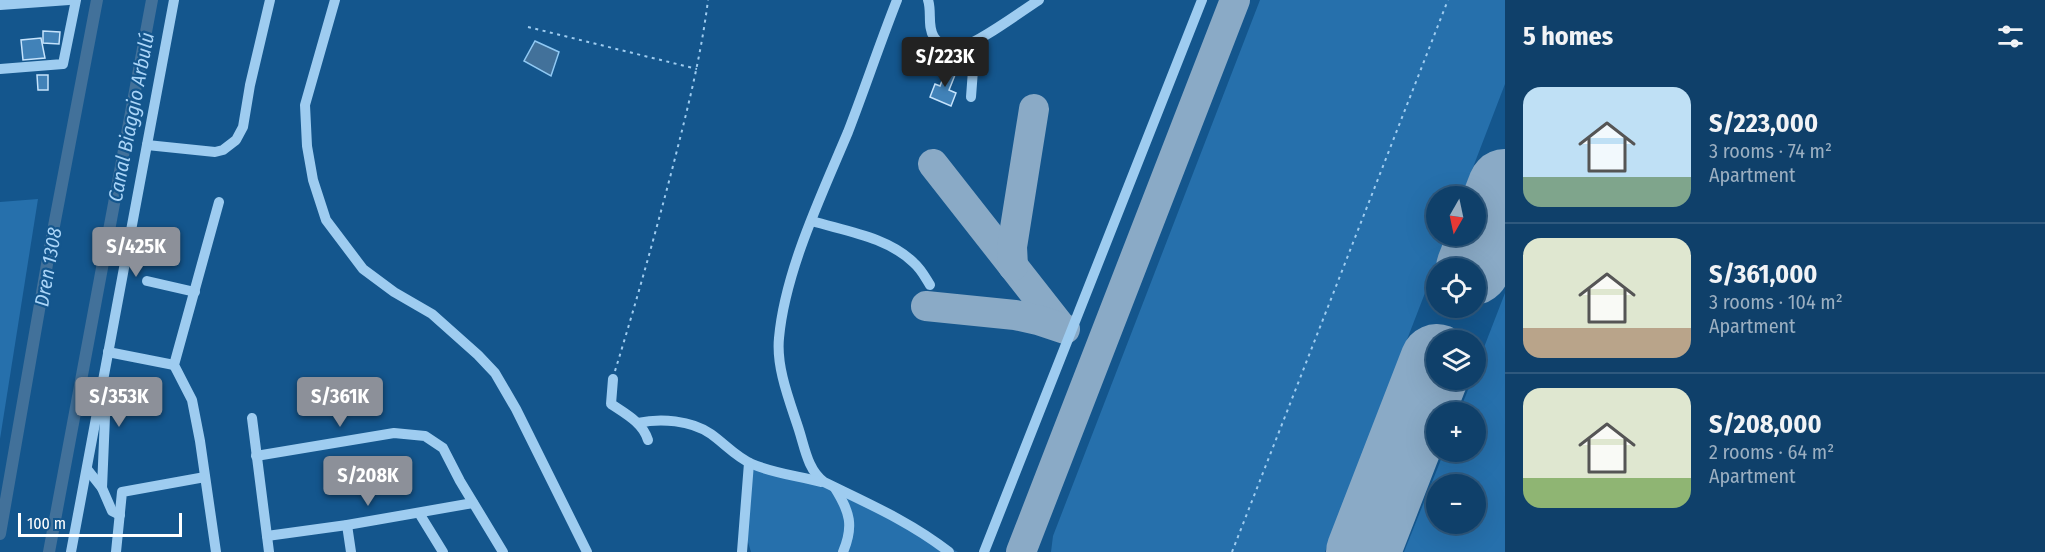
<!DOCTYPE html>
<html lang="en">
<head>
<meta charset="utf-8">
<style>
  body { margin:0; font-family:"Fira Sans Condensed",sans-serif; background:#1d4b72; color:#f1f3f6; height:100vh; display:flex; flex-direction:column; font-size:22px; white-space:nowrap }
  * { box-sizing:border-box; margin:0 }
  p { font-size:20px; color:#9bafc1 }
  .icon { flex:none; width:33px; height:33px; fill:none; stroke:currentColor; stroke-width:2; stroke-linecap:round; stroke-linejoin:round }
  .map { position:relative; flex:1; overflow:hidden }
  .sheet { display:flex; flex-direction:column; background:#0f406a; width:540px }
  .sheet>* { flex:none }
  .needle { width:39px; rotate:189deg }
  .fabs { position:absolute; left:1426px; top:186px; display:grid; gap:12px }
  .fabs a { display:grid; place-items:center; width:60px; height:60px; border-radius:50%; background:#0f406a; box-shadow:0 6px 24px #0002,0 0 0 2px #2f597e; font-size:30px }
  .scale { position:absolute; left:18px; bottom:15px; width:164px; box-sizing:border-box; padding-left:6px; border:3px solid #fff; border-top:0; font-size:16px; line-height:21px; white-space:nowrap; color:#fff; -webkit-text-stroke:4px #14568d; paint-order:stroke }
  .price { position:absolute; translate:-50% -51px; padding:0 14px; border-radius:6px; background:#8c9099; color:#fff; font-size:20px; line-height:39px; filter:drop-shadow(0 2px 3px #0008) }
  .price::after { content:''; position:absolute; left:50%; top:36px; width:18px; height:14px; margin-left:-9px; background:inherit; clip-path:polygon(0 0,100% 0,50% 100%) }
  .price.active { background:#222; color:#fff }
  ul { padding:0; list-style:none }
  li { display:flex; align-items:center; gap:18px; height:150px; padding:0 18px }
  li+li { border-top:2px solid #2f597e }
  li span { display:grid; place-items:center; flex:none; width:168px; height:120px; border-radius:18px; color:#555 }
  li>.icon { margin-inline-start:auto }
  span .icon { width:72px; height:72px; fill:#fffc; stroke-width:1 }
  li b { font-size:26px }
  h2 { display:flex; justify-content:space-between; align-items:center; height:72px; padding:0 18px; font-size:26px }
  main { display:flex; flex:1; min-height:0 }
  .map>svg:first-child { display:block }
  .green { fill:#2670ac; fill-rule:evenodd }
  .water { fill:#42719a; stroke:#90c9f4; stroke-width:1.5 }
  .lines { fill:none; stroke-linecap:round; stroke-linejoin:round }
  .canal { stroke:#42719a; stroke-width:12 }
  .taxiway { stroke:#8aaac6; stroke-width:30 }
  .runway { stroke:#8aaac6; stroke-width:74 }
  .building { fill:#4182b8; stroke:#c5e3fc; stroke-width:1.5 }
  .path { stroke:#9eccf0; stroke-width:2; stroke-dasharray:3 4.5; stroke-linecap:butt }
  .minor { stroke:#9eccf0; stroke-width:10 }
  .labels { text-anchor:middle; stroke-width:4.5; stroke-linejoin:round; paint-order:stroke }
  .water-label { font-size:20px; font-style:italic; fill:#aad5f8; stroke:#14568d }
</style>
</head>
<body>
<main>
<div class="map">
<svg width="1505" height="552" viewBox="0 0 1505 552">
  <rect width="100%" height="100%" fill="#14568d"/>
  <!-- green -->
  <g class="green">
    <path d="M 1260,0 L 1505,0 L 1505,84 L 1462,196 L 1437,196 L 1437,236 L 1447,236 L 1325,552 L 1051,552 L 1053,536 Z"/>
    <path d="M 38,199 L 0,439 L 0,202 Z"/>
    <path d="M 1505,293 L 1505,552 L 1404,552 L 1444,452 L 1476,452 L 1476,412 L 1459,412 L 1472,380 L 1476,380 L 1476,368 ZM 1437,484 L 1476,484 L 1476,524 L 1437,524 Z"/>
    <path d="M 749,468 L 820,484 L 958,552 L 751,552 L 744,529 Z"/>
  </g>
  <!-- water -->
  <path class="water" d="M 535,41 L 559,52 L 551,76 L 524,61 Z"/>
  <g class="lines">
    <!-- canal -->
    <g class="canal">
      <path d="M 0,534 L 50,247 L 97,0"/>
      <path d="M 49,552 L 152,0"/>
    </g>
    <!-- taxiway -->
    <g class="taxiway">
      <path d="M 933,164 L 1061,327"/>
      <path d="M 1013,266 L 1012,247 L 1034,109"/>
      <path d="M 926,306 L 1015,315 L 1038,320 L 1065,329"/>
      <path d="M 1021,552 L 1235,0"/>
    </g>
    <!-- runway -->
    <g class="runway">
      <path d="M 1473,268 L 1505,186"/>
      <path d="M 1363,552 L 1437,361"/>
    </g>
  </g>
  <!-- building -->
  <g class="building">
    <path d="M 43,31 L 60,32 L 59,44 L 43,43 Z"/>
    <path d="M 41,38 L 45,58 L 23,60 L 21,40 Z"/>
    <path d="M 948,66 L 957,70 L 949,90 L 956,93 L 951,106 L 930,97 L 935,84 L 940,86 Z"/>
    <path d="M 37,75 L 48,75 L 48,90 L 38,90 Z"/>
  </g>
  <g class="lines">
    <!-- path -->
    <g class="path">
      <path d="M 528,27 L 697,69"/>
      <path d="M 615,371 C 636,303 655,235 673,166 C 687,111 701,57 708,0"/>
      <path d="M 1232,552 L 1448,0"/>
    </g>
    <!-- minor -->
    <g class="minor">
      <path d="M 335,0 L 305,105 L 307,146 L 313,180 L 326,220 L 363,269 L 394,292 L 432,314 L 478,355 L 495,373 L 516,409 L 587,552"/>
      <path d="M 897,0 C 880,43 865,88 848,132 C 822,194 785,271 779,338 C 776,368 790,402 799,430 C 805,449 808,470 824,482 C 867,503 911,522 949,552"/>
      <path d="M 928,0 C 932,11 927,27 934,37 C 938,44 950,48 958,48 C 975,46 1023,10 1039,0"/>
      <path d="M 0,5 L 69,0"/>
      <path d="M 971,44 L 973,70 L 971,97"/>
      <path d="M 0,69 L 63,64 L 76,0"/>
      <path d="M 147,145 L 215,152 L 223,150 L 236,140 L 243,127 L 250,85 L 270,0"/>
      <path d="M 812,221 C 845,231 888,237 914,263 C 921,269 925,277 930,285"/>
      <path d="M 147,281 L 195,292"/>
      <path d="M 108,352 L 174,365"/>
      <path d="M 613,379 L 611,404 C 626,414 643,423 648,440"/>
      <path d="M 252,418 L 269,552"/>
      <path d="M 638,423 C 660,418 691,420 711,434 C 725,444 736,457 752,464 C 773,473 798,476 821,482"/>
      <path d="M 256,456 L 394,433 L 425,436 L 443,448 L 460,481 L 503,552"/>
      <path d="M 87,469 L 102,488 L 112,511 L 120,515"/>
      <path d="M 102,488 L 106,393"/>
      <path d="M 835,488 C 850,512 854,526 843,552"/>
      <path d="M 419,513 L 443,552"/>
      <path d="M 347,525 L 351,552"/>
      <path d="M 267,536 L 347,525 L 473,503"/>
      <path d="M 71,552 L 174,0"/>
      <path d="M 116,552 L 122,492 L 205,477"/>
      <path d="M 216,552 L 200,441 L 192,400 L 174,365 L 219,202"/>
      <path d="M 742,552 L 749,463"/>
      <path d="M 984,552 L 1202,0"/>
    </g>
  </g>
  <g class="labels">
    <!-- water labels -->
    <g class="water-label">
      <text transform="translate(131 117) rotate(-79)" y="7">Canal Biaggio Arbulú</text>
      <text transform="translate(48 267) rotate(-80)" y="7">Dren 1308</text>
    </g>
  </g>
</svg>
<div class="fabs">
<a><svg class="needle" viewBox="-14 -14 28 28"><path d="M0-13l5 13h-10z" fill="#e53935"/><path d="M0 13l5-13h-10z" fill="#9bafc1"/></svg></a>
<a><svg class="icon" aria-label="locate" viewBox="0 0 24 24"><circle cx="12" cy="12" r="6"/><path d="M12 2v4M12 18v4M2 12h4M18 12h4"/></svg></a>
<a><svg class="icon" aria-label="layers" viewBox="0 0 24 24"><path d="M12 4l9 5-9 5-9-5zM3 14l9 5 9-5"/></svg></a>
<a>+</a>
<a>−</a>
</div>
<div class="scale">100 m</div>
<b class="price active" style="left:945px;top:88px">S/223K</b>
<b class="price" style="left:136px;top:278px">S/425K</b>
<b class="price" style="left:119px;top:428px">S/353K</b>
<b class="price" style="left:340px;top:428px">S/361K</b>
<b class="price" style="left:368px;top:507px">S/208K</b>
</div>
<section class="sheet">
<h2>5 homes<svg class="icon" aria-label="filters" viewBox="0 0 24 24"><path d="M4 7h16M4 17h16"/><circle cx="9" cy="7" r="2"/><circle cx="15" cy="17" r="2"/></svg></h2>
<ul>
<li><span style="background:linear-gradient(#bfe0f5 75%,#7fa58c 0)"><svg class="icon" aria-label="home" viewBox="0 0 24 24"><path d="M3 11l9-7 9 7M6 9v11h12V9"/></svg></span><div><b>S/223,000</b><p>3 rooms · 74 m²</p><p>Apartment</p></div></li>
<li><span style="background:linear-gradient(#dfe7d0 75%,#b9a48a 0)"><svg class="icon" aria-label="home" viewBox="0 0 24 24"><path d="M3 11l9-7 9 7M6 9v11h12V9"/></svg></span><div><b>S/361,000</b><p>3 rooms · 104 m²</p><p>Apartment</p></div></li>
<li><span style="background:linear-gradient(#dfe7d0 75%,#8fb573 0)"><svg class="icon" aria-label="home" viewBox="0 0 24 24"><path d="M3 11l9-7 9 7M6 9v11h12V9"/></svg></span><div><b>S/208,000</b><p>2 rooms · 64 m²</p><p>Apartment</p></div></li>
</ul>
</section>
</main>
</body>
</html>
